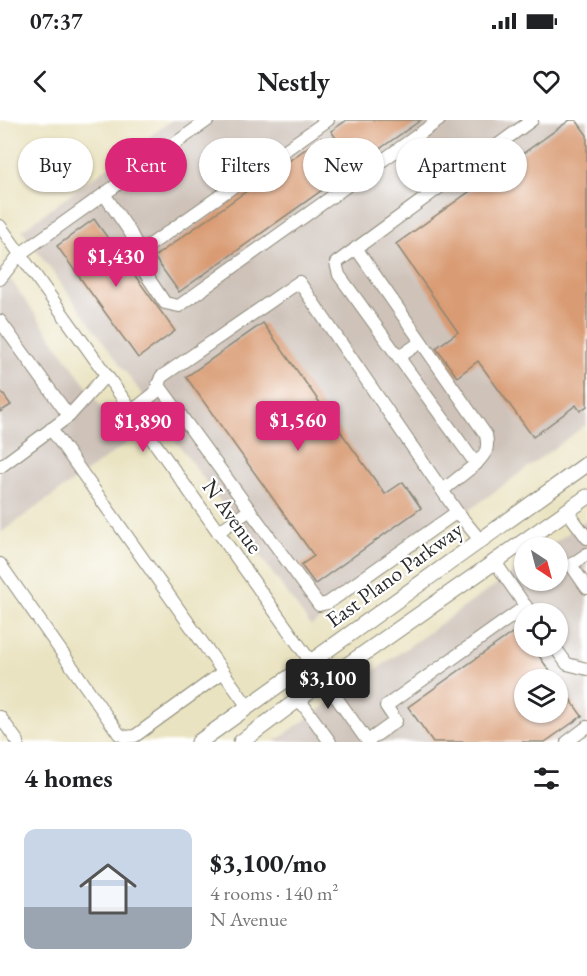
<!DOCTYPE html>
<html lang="en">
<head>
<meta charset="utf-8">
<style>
  body { margin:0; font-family:"EB Garamond",serif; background:#f6f6f6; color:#202124; height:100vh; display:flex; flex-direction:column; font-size:22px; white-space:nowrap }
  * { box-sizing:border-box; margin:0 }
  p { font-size:20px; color:#757577 }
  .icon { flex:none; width:33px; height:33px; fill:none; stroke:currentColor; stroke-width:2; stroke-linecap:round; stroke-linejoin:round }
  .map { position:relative; height:622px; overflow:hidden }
  .drawer { display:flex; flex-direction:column; background:#fff; flex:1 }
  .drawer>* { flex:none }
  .guide { position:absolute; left:18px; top:18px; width:552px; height:54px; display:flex; gap:12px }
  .needle { width:39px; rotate:144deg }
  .tools { position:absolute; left:514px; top:417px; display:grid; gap:12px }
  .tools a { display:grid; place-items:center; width:54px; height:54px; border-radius:50%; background:#fff; box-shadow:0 2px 4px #0004; font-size:30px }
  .price { position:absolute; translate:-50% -51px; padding:0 14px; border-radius:6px; background:#db2777; color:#fff; font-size:20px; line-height:39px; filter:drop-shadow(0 2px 3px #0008) }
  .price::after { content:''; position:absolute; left:50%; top:36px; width:18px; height:14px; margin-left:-9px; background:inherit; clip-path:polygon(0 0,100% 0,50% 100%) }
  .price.active { background:#222; color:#fff }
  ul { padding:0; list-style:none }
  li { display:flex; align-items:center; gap:18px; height:150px; padding:0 24px }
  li+li { border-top:2px solid #e0e0e0 }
  li span { display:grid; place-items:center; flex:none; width:168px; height:120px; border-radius:12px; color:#555 }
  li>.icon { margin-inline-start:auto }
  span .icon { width:72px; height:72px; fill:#fffc; stroke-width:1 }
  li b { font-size:26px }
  h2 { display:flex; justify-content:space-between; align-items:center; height:72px; padding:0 24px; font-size:26px }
  .tag { padding:0 21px; border-radius:27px; background:#fff; box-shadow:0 2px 4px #0004; font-size:21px; line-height:54px }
  .tag.active { background:#db2777; color:#fff }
  .status { display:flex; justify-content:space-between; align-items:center; height:42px; padding:0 30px; background:#fff; direction:ltr }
  .status svg { height:16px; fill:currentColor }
  header { display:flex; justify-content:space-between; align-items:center; height:78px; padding:0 24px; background:#fff; font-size:27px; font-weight:700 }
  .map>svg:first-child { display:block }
  .industrial { fill:#cec2b9; fill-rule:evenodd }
  .building { fill:#d99b73 }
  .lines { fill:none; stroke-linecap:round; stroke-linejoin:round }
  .minor-casing { stroke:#8a8776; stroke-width:14 }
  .major-casing { stroke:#8a8776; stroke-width:17 }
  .minor { stroke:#fff; stroke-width:12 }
  .major { stroke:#fff; stroke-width:15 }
  .labels { text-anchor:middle; stroke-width:4.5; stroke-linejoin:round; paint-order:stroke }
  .street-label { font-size:22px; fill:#2b2b2b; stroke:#fff }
</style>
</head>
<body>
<div class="status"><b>07:37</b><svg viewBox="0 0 49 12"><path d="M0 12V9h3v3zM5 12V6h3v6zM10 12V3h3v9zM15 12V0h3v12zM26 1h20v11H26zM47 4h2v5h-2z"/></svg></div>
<header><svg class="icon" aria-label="back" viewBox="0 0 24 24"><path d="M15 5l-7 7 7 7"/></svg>Nestly<svg class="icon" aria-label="heart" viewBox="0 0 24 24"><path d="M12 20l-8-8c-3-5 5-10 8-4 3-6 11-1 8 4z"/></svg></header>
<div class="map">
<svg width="587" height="622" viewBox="0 0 587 622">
  <rect width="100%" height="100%" fill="#fff"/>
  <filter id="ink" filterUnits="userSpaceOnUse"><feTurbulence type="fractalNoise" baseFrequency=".0167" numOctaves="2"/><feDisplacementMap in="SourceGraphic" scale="12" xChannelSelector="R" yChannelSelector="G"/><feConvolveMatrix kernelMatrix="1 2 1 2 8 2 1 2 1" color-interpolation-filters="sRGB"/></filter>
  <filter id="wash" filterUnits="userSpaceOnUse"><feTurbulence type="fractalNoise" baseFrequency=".008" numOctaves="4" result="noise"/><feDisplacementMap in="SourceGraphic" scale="24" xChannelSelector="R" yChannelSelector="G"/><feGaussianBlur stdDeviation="1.35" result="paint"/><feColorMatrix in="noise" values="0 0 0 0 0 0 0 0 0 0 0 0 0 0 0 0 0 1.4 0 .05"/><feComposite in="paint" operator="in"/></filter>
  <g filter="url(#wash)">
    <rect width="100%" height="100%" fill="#eae3c1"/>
    <!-- industrial -->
    <g class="industrial">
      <path d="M 172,0 L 587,0 L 587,304 L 311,506 L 22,110 Z"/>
      <path d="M 0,145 L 127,323 L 0,413 Z"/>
      <path d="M 587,400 L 587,622 L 274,622 L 525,444 L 525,460 L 558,460 L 558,428 L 548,427 ZM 525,494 L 558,494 L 558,526 L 525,526 ZM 525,560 L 558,560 L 558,592 L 525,592 Z"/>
    </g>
    <g id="blocks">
      <!-- building -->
      <g class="building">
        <path d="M 347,0 L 421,0 L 355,46 L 331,11 Z"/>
        <path d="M 570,0 L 576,0 L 587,15 L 587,286 L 580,291 L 576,285 L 533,317 L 478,241 L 457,257 L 436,228 L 458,212 L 396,124 Z"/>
        <path d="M 321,18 L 346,53 L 179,172 L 154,137 Z"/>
        <path d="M 94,99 L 175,211 L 138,238 L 57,126 Z"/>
        <path d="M 263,203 L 385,374 L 403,362 L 421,388 L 315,464 L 301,445 L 314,436 L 186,257 Z"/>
        <path d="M 0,270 L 11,285 L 0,292 Z"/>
        <path d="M 519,508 L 525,516 L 525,526 L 532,526 L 556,560 L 525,560 L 525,592 L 558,592 L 558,562 L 582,596 L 545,622 L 433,622 L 408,587 Z"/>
      </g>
    </g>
  </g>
  <g filter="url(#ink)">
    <use href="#blocks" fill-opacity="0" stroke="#8a8776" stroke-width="1.5"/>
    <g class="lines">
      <!-- minor casing -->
      <g class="minor-casing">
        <g id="minor">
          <path d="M 104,74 L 130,112 L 140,132 L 139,144 L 165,183 L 179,186 L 439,0"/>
          <path d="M 0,106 L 368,622"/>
          <path d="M 356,128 L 486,315 C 489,330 486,333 476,344"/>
          <path d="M 140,132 L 328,0"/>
          <path d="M 0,159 L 20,134 L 208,0"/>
          <path d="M 0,201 L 69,296 L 0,347"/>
          <path d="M 399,237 L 421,222"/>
          <path d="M 158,264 L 319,485 L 328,483 L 457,392"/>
          <path d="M 132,291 L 155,273 L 161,257 L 299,162 L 457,392 L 480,420"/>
          <path d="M 69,296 L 106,255"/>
          <path d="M 51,309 L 248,587"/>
          <path d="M 443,370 L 476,344 L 339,155 L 336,143 L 532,0"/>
          <path d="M 567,391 L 587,418"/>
          <path d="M 218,412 L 250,390"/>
          <path d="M 587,434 L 571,445 L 587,468"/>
          <path d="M 495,442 L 531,494"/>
          <path d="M 0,444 L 119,614 L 126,617 L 135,616 L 223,552"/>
          <path d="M 554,526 L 567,544 L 587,549"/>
          <path d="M 299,579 L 330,622"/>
          <path d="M 0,597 L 18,622"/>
          <path d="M 368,621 L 396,601 L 386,586 L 526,486"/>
          <path d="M 567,622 L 587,607"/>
        </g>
      </g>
      <!-- major casing -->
      <g class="major-casing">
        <g id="major">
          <path d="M 199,622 L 587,344"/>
          <path d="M 241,622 L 299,579 L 587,377"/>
        </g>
      </g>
      <!-- minor -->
      <use href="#minor" class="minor"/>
      <!-- major -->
      <use href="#major" class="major"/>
    </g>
  </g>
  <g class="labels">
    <!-- street labels -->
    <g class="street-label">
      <text transform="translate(233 396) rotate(54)" y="8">N Avenue</text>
      <text transform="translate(394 454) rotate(-36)" y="8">East Plano Parkway</text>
    </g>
  </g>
</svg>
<div class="tools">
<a><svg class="needle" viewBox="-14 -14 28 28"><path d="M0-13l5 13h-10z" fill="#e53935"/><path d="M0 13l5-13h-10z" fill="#757577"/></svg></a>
<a><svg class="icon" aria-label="locate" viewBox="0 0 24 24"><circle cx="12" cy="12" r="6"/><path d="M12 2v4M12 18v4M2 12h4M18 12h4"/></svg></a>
<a><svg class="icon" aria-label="layers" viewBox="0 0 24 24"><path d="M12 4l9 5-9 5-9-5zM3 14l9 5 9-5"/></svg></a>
</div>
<b class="price" style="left:116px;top:168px">$1,430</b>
<b class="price" style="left:298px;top:332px">$1,560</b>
<b class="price" style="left:143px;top:333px">$1,890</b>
<b class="price active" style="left:328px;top:590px">$3,100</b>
<div class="guide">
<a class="tag">Buy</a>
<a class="tag active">Rent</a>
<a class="tag">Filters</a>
<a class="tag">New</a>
<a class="tag">Apartment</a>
</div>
</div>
<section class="drawer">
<h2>4 homes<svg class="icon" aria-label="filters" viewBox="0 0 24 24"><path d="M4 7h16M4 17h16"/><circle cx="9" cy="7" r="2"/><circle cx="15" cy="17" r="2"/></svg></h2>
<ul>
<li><span style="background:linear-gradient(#c9d6e8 65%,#9aa5b1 0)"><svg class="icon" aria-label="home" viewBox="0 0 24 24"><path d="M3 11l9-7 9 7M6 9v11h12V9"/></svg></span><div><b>$3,100/mo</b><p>4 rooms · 140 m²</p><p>N Avenue</p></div></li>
</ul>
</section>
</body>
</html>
